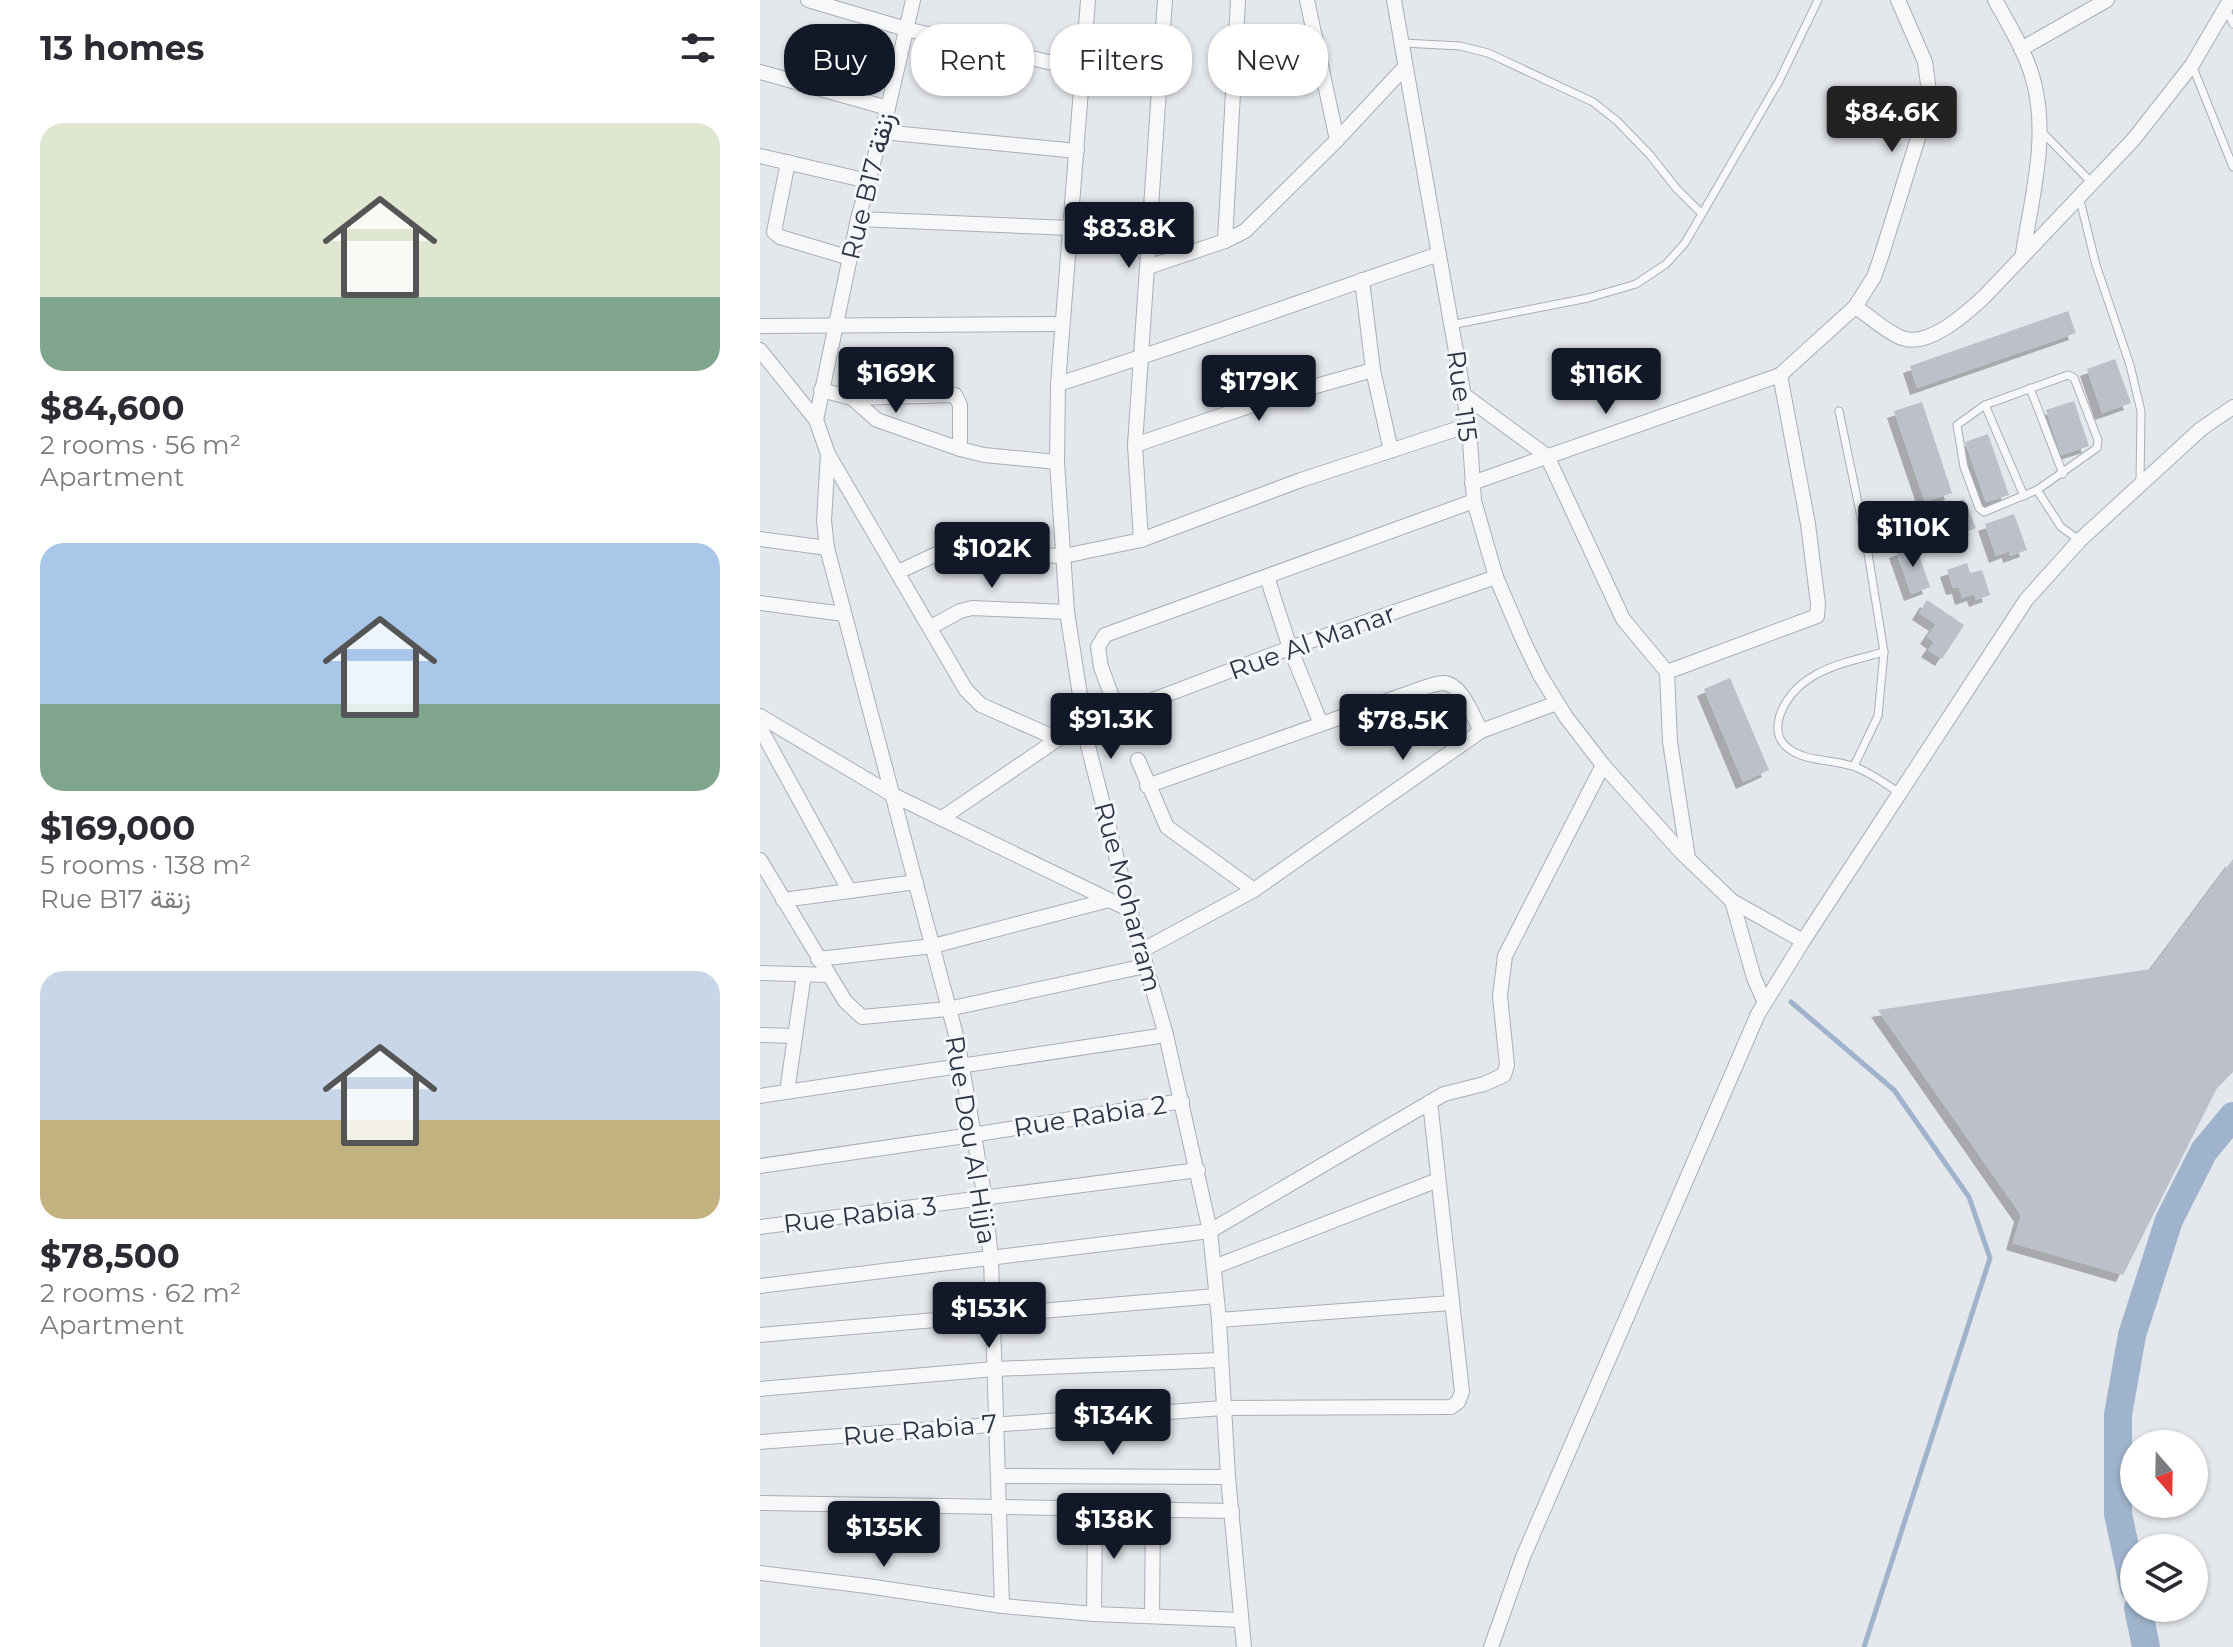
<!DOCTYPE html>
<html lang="en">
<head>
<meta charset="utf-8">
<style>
  body { margin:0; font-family:Montserrat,Vazirmatn,sans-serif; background:#f2f2f3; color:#2b2b33; height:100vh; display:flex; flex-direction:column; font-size:30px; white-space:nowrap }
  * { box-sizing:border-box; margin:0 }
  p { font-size:26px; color:#7c7c81 }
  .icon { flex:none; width:44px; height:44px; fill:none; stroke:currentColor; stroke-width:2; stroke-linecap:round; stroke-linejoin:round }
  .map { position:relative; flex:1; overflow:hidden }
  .sheet { display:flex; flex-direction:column; background:#fff; width:760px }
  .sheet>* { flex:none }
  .top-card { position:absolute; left:24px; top:24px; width:760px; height:72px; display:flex; gap:16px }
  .needle { width:52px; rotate:160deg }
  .fabs { position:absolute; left:1360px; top:1430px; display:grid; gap:16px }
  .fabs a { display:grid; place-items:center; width:88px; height:88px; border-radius:50%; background:#fff; box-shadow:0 2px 6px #0004; font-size:40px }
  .price { position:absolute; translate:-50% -68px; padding:0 18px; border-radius:8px; background:#111827; color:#fff; font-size:26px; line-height:52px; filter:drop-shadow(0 2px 4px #0008) }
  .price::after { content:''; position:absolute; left:50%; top:48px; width:24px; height:18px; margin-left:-12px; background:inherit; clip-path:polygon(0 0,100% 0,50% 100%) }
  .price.current { background:#222; color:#fff }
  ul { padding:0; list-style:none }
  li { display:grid; align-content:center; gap:16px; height:424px; padding:0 40px }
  li span { display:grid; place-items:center; height:248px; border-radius:24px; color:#555 }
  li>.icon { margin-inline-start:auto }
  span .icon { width:144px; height:144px; fill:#fffc; stroke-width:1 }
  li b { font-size:34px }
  h2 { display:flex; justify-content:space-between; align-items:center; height:96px; padding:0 40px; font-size:34px }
  .pill { padding:0 28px; border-radius:32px; background:#fff; box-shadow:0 2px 6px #0004; font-size:28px; line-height:72px }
  .pill.current { background:#111827; color:#fff }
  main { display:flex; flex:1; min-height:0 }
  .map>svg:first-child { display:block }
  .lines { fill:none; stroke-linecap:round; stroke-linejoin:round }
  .stream { stroke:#9fb4cc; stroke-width:5 }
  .river { stroke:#9fb4cc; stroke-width:28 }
  .building { fill:#bbc0ca; filter:url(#shadow) }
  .service-casing { stroke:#a9aeb7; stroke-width:9 }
  .minor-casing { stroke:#a9aeb7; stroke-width:16 }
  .service { stroke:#f7f8fa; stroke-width:7 }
  .minor { stroke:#f7f8fa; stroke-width:14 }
  .labels { text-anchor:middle; stroke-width:6; stroke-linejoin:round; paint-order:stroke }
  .street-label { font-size:26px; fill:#2b3445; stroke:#f4f6f9 }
</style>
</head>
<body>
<main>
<section class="sheet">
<h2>13 homes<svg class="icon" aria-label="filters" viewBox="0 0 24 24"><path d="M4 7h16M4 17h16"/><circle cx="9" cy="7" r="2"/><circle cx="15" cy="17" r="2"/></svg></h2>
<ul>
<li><span style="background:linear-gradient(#dfe7d0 70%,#7fa58c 0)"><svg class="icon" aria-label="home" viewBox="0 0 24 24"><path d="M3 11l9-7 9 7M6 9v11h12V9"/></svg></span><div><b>$84,600</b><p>2 rooms · 56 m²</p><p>Apartment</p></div></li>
<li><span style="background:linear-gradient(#a9c7e8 65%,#7fa58c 0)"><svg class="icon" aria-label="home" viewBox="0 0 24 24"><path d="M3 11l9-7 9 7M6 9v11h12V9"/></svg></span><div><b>$169,000</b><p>5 rooms · 138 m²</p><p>Rue B17 زنقة</p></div></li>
<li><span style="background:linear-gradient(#c9d6e8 60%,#c2b280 0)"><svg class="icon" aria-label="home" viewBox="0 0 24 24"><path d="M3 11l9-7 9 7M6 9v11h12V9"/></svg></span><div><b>$78,500</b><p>2 rooms · 62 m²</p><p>Apartment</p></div></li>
</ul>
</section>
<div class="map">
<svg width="1473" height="1647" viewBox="0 0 1473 1647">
  <defs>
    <filter id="shadow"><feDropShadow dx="-7" dy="7" stdDeviation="0" flood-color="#0004"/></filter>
  </defs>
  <rect width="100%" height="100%" fill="#e4e7ec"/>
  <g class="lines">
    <!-- stream -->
    <path class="stream" d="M 1031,1002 L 1134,1090 L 1209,1197 L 1230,1258 L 1104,1647"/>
    <!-- river -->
    <g class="river">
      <path d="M 1374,1588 L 1358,1514 L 1358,1415 L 1372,1335 L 1409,1220 L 1444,1151 L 1473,1116"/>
      <path d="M 1378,1608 L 1386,1647"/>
    </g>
  </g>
  <!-- building -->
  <g class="building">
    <path d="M 1308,311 L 1316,333 L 1157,388 L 1150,366 Z"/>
    <path d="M 1355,359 L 1371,403 L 1342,413 L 1327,369 Z"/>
    <path d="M 1314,401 L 1329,446 L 1301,455 L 1286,410 Z"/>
    <path d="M 1162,402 L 1192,493 L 1165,502 L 1134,411 Z"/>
    <path d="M 1228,434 L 1249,495 L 1226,502 L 1205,442 Z"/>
    <path d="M 1204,499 L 1216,528 L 1183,541 L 1177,525 L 1173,527 L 1167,513 Z"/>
    <path d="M 1254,514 L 1267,550 L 1250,556 L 1249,551 L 1236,556 L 1225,524 Z"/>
    <path d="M 1155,544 L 1170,587 L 1151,594 L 1136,551 Z"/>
    <path d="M 1207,563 L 1210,573 L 1222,570 L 1230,595 L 1216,600 L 1214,594 L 1202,598 L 1199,587 L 1193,588 L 1187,570 Z"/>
    <path d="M 1167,600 L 1204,625 L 1182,659 L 1168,650 L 1174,642 L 1167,637 L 1176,624 L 1159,613 Z"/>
    <path d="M 970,678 L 1009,770 L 983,782 L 944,689 Z"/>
    <path d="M 1473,859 L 1473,1072 L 1457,1088 L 1363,1275 L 1253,1243 L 1261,1215 L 1118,1010 L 1391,969 Z"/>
  </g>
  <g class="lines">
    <!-- service casing -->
    <g class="service-casing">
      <g id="service">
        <path d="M 1466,8 L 1473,24"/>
        <path d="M 643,43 L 700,46 L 728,53 L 833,102 L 857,121 L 890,155 L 916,188 L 941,213"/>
        <path d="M 1432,65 L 1473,167"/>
        <path d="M 1282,132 L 1332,183"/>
        <path d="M 1319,196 L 1336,265 L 1370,365 L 1381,411 L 1380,483"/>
        <path d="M 691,325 L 828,298 L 876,284 L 906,264 L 925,243 L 1019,81 L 1058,0"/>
        <path d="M 1308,375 L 1314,378 L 1338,440 L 1337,448 L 1277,490 L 1224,512 L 1219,508 L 1204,467 L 1197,425 L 1225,405 Z"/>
        <path d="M 1270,388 L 1303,474"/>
        <path d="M 1225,405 L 1264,496"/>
        <path d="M 1079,411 L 1106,541 L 1124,652 L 1118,716 L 1094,766"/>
        <path d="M 1277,490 L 1301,527 L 1319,540"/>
        <path d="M 1124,652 C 1083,663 1036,671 1020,715 C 1016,727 1017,740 1028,748 C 1045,762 1072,759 1092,766 C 1109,771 1125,784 1140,793"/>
      </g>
    </g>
    <!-- minor casing -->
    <g class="minor-casing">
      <g id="minor">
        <path d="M 48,0 L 146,29 L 323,70"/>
        <path d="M 328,0 L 298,384 L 297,462 L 307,612 L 328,746 L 370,910 L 406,1035 L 450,1231 L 459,1320 L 468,1477 L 484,1647"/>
        <path d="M 547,0 L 577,140"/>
        <path d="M 634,0 L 709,425 L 714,501 L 736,577 L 763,640 L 780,675 L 806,717 L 843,765 L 921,852 L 972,901 L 1043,941"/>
        <path d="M 1235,0 C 1249,25 1265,51 1273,79 C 1289,136 1272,196 1263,253"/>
        <path d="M 1261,49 L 1347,0"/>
        <path d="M 0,72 L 128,108"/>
        <path d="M 122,132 L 317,151"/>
        <path d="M 0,156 L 108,181"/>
        <path d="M 28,162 L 14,232 L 20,237 L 90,258"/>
        <path d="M 98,219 L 310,228"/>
        <path d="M 465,241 L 478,0"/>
        <path d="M 388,267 L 465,241 L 485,231 L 577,140 L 645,67"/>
        <path d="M 602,280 L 613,370 L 631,451"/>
        <path d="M 1095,307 L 1114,277 L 1121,257 L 1163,122 L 1169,91 L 1165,62 L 1138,0"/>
        <path d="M 0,326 L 302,324"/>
        <path d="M 0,350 L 56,420 L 68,454 L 206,690 L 221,705 L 298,739"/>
        <path d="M 298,384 C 426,344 552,297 679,254"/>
        <path d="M 61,390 L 92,398 L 195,395 L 200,405 L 200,449"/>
        <path d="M 704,395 L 787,456 L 863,619 L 907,672 L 910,742 L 928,858"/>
        <path d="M 92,398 L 117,420 L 200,449 L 224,455 L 297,462"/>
        <path d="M 56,420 L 98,219 L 128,108 L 153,0"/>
        <path d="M 375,445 L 513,398 L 613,370"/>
        <path d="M 68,454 L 64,521 L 67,548 L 197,1039 L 225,1199 L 231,1259 L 242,1606"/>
        <path d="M 712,483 L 1020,375 L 1095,307 C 1110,316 1126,332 1142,338 C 1169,348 1206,313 1224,297 L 1373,140 L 1432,65 L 1470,0"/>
        <path d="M 0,539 L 67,548"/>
        <path d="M 381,540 L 375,445 L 405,0"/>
        <path d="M 138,572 L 181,552 L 304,556 L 381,540 L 541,480 L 709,425"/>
        <path d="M 507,577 L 530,648 L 561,724"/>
        <path d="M 0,603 L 84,614"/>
        <path d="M 171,627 L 200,611 L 212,608 L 307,612"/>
        <path d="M 907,672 L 1057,616 L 1058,604 L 1048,524 L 1020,375"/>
        <path d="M 358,713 L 341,667 L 338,647 L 345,635 L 714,501"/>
        <path d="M 0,716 L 131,794 L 370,910"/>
        <path d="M 0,728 L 89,890"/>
        <path d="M 378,760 L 407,827 L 494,890"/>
        <path d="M 387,786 L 663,688 C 669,686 678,683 684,683 C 702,684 713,717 721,731"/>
        <path d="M 182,818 L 298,739 L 324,726 L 530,648 L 736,577"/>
        <path d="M 0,860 L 85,1001 L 102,1017 L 188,1009 L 385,966"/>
        <path d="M 23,900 L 156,882"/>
        <path d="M 972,901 L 994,978 L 1005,1003"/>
        <path d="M 381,951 L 494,890 L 721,731 L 797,703"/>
        <path d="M 58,959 L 173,946 L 349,900"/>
        <path d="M 0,973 L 68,975"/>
        <path d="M 0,1035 L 35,1036"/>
        <path d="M 27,1092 L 44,974"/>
        <path d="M 0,1096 L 406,1035"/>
        <path d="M 0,1166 L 212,1135 L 422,1101"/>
        <path d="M 0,1227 L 438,1170"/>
        <path d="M 454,1267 L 678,1180"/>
        <path d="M 0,1286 L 450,1231 L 684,1094 L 724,1084 L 744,1075 L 747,1065 L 740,996 L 745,956 L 843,765"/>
        <path d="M 459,1320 L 691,1303"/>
        <path d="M 0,1335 L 456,1296"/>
        <path d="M 0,1389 L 235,1369 L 460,1360"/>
        <path d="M 0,1442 L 463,1408 L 691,1407 L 698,1402 L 702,1392 L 670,1102"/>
        <path d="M 239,1476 L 468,1477"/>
        <path d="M 0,1503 L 472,1511"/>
        <path d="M 0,1573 L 107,1586 L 242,1606 L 334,1614 L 481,1620"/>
        <path d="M 334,1614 L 335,1509"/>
        <path d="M 392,1616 L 393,1510"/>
        <path d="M 731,1647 L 763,1557 L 998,1014 L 1043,941 L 1266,600 L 1320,540 L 1441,429 L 1473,407"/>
      </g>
    </g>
    <!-- service -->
    <use href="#service" class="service"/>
    <!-- minor -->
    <use href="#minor" class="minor"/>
  </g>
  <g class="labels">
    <!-- street labels -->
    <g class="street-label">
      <text transform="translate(108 186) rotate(-76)" y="9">Rue B17 زنقة</text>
      <text transform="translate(702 396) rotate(82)" y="9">Rue 115</text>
      <text transform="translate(552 642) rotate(-20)" y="9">Rue Al Manar</text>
      <text transform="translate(368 897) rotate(75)" y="9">Rue Moharram</text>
      <text transform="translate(330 1116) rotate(-9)" y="9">Rue Rabia 2</text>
      <text transform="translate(211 1140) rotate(81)" y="9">Rue Dou Al Hijja</text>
      <text transform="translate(100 1215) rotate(-7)" y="9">Rue Rabia 3</text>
      <text transform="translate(160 1430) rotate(-5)" y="9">Rue Rabia 7</text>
    </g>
  </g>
</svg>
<div class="fabs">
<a><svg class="needle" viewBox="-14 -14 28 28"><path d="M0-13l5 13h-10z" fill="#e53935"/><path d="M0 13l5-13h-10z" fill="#7c7c81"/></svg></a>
<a><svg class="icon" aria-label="layers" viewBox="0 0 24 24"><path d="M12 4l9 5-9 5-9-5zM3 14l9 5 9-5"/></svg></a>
</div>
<b class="price current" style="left:1132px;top:154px">$84.6K</b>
<b class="price" style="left:369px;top:270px">$83.8K</b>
<b class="price" style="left:136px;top:415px">$169K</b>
<b class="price" style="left:846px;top:416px">$116K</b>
<b class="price" style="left:499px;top:423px">$179K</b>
<b class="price" style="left:1153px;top:569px">$110K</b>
<b class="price" style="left:232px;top:590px">$102K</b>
<b class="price" style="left:351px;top:761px">$91.3K</b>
<b class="price" style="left:643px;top:762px">$78.5K</b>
<b class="price" style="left:229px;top:1350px">$153K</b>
<b class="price" style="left:353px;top:1457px">$134K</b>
<b class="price" style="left:354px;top:1561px">$138K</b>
<b class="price" style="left:124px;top:1569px">$135K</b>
<div class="top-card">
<a class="pill current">Buy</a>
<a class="pill">Rent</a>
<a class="pill">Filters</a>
<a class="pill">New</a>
</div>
</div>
</main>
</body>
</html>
